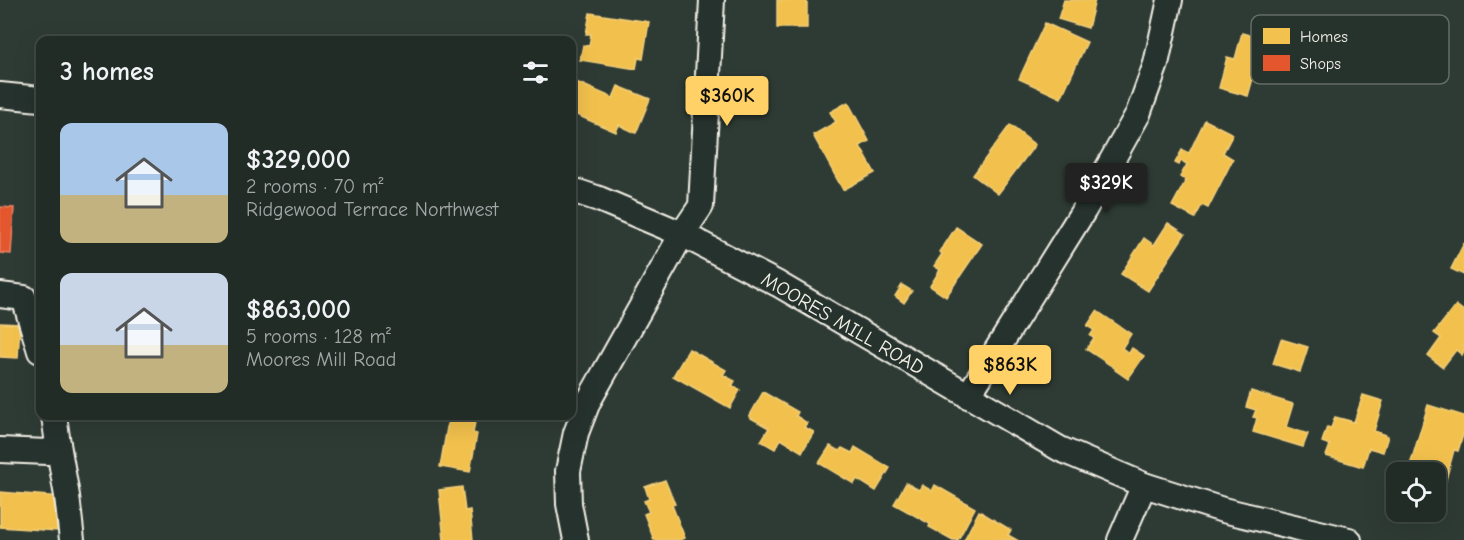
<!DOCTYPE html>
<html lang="en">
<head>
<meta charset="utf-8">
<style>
  body { margin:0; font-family:"Comic Neue",sans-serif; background:#2a342f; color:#f1f3f6; height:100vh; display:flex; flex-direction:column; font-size:22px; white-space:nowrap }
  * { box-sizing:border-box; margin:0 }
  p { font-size:20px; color:#a2a7a7 }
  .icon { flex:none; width:33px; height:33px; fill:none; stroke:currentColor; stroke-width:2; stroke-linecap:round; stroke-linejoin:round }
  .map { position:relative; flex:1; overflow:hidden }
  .drawer { position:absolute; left:36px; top:36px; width:540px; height:384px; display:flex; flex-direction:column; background:#222c27; border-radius:12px; box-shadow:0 6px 24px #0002,0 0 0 2px #3f4844 }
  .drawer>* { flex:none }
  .controls { position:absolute; left:1386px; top:462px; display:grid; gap:12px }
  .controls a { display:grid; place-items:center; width:60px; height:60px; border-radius:12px; background:#222c27; box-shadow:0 6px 24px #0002,0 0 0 2px #3f4844; font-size:30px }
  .price { position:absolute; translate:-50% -51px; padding:0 14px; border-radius:6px; background:#ffd166; color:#111; font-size:20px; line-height:39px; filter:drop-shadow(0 2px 3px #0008) }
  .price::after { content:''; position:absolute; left:50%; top:36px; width:18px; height:14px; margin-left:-9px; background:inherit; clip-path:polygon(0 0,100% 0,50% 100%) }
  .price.selected { background:#222; color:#fff }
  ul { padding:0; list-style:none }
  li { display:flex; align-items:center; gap:18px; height:150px; padding:0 24px }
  li span { display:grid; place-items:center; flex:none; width:168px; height:120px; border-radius:12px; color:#555 }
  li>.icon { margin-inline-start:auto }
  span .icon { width:72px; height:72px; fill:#fffc; stroke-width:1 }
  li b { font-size:26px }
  h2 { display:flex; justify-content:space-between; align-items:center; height:72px; padding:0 24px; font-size:26px }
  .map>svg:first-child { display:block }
  .homes { fill:#f2c14e; stroke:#f3cf7c; stroke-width:1.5 }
  .shops { fill:#e4572e; stroke:#e98566; stroke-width:1.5 }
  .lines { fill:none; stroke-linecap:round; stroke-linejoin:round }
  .minor-casing { stroke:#f4f1e8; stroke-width:28 }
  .minor { stroke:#26332d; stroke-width:24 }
  .labels { text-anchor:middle; stroke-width:6; stroke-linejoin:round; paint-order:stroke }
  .street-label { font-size:20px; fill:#f4f1e8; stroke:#26332d }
  .key { fill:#26332d; stroke:#646c65; stroke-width:1.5 }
  .key-label { font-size:16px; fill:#f4f1e8 }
</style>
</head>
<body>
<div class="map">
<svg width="1464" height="540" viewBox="0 0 1464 540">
  <rect width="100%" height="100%" fill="#2e3b34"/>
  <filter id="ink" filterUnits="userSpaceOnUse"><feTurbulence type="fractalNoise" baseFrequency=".0167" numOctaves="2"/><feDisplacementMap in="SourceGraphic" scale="12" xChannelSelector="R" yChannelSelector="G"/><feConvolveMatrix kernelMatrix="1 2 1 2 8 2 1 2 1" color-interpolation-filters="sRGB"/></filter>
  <g filter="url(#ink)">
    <!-- homes -->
    <g class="homes">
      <rect x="777" y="0" width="30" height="28"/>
      <path d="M 1064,0 L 1095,0 L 1088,28 L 1058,19 Z"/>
      <path d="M 590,13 L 649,22 L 643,59 L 638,58 L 636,69 L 580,60 L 583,45 L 589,46 L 591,34 L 586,34 Z"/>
      <path d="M 1045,23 L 1087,42 L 1061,98 L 1019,79 Z"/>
      <path d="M 1242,33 L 1264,39 L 1248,96 L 1219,88 L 1227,57 L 1235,59 Z"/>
      <path d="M 574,81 L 613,98 L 618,86 L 650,99 L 636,133 L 619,125 L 616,132 L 572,113 L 572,87 Z"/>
      <path d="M 848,102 L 869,141 L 860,146 L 875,173 L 843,190 L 813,135 L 836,122 L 830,112 Z"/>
      <path d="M 1205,120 L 1233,134 L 1223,153 L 1233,159 L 1208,208 L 1202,205 L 1195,218 L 1172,206 L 1186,180 L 1180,177 L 1187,164 L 1181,161 L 1179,165 L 1175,163 L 1182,150 L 1189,153 Z"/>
      <path d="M 1010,125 L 1035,145 L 998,194 L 973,175 Z"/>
      <path d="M 1168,223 L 1185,234 L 1148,291 L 1121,274 L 1144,238 L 1154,245 Z"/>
      <path d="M 956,227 L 982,244 L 946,297 L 930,286 L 940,270 L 934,266 L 942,254 L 940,252 Z"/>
      <path d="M 1464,243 L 1464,275 L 1451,269 Z"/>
      <path d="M 902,285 L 912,291 L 904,303 L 895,296 Z"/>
      <path d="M 1456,305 L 1464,311 L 1464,351 L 1462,355 L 1456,350 L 1443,367 L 1428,356 L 1441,338 L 1434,333 Z"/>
      <path d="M 1097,311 L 1131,334 L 1122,348 L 1129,353 L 1132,348 L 1144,356 L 1128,379 L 1115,370 L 1116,369 L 1086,349 L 1094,338 L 1090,336 L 1094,330 L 1087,326 Z"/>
      <path d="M 0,323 L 20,324 L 18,358 L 0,357 Z"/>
      <path d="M 1281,339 L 1308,347 L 1300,372 L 1273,364 Z"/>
      <path d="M 689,349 L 726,370 L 723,375 L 735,381 L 732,386 L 740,390 L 730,408 L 673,376 Z"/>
      <path d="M 1251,391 L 1293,404 L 1286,427 L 1308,434 L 1303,447 L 1253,432 L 1257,418 L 1253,417 L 1256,410 L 1246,407 Z"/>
      <path d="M 763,392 L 798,412 L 796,416 L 807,423 L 804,427 L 814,432 L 802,452 L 781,439 L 775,449 L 761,441 L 769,428 L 749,417 Z"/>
      <path d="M 1363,395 L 1383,401 L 1374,431 L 1388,436 L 1383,452 L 1369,448 L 1363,467 L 1326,456 L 1330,445 L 1322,442 L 1327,427 L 1331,428 L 1335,417 L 1354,422 Z"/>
      <path d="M 1428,405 L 1464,416 L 1464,432 L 1458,451 L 1454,450 L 1445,483 L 1436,480 L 1436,472 L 1408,472 Z"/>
      <path d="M 449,416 L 469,416 L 468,421 L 475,422 L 473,433 L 477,434 L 470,472 L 440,467 Z"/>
      <path d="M 830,446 L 839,451 L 842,448 L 852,453 L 855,447 L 890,468 L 876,491 L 857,479 L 854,484 L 819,463 Z"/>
      <path d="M 665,480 L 675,504 L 672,505 L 685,538 L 679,540 L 654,540 L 644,514 L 649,512 L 644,501 L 649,499 L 645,487 Z"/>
      <path d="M 906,483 L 919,490 L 922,485 L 932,491 L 935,485 L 975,508 L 958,540 L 953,540 L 929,527 L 930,524 L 894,504 Z"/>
      <path d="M 462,487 L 465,511 L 470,510 L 473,540 L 444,540 L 439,490 Z"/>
      <path d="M 0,492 L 61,497 L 58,531 L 0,527 Z"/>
      <path d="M 979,511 L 1011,530 L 1008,535 L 1017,540 L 964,540 Z"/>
    </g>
    <!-- shops -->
    <path class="shops" d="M 0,207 L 14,208 L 11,254 L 0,253 Z"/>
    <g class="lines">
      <!-- minor casing -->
      <g class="minor-casing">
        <g id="minor">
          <path d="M 0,95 L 40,99"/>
          <path d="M 572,190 L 599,199 L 682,234 L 778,284 L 1060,449 L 1144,485 L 1223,510 L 1349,540"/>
          <path d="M 0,295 L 24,298 L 40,351"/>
          <path d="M 968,396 L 1084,210 L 1138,114 L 1156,64 L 1170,0"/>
          <path d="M 58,444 L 67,496 L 72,540"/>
          <path d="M 0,450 L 48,452 L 58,444 L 54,416"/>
          <path d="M 576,540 L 569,504 L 568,471 L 576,433 L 588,402 L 682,234 L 701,206 L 712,0"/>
          <path d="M 1120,540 L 1144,485"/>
        </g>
      </g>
      <!-- minor -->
      <use href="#minor" class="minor"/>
    </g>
  </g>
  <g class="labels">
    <!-- street labels -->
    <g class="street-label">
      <text transform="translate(843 323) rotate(30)" y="7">MOORES MILL ROAD</text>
    </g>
  </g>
  <!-- legend -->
  <rect x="1251" y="15" width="198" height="69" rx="9" class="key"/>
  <rect x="1263" y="28" width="27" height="16" fill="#f2c14e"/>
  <rect x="1263" y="55" width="27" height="16" fill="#e4572e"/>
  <g class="key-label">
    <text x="1300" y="42">Homes</text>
    <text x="1300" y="69">Shops</text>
  </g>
</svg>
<div class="controls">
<a><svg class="icon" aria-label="locate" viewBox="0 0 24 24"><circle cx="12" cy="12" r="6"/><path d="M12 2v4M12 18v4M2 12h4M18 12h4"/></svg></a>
</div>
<b class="price" style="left:727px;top:127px">$360K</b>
<b class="price selected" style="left:1106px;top:214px">$329K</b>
<b class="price" style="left:1010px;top:396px">$863K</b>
<section class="drawer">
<h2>3 homes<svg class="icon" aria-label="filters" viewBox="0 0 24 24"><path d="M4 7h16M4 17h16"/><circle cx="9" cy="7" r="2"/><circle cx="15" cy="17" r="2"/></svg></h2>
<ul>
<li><span style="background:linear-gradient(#a9c7e8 60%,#c2b280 0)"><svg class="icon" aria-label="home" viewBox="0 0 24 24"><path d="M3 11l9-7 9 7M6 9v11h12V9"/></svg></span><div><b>$329,000</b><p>2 rooms · 70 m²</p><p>Ridgewood Terrace Northwest</p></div></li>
<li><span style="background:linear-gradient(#c9d6e8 60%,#c2b280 0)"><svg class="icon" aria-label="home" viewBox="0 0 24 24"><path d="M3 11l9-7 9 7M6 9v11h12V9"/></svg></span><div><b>$863,000</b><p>5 rooms · 128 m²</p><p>Moores Mill Road</p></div></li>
</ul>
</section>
</div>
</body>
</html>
